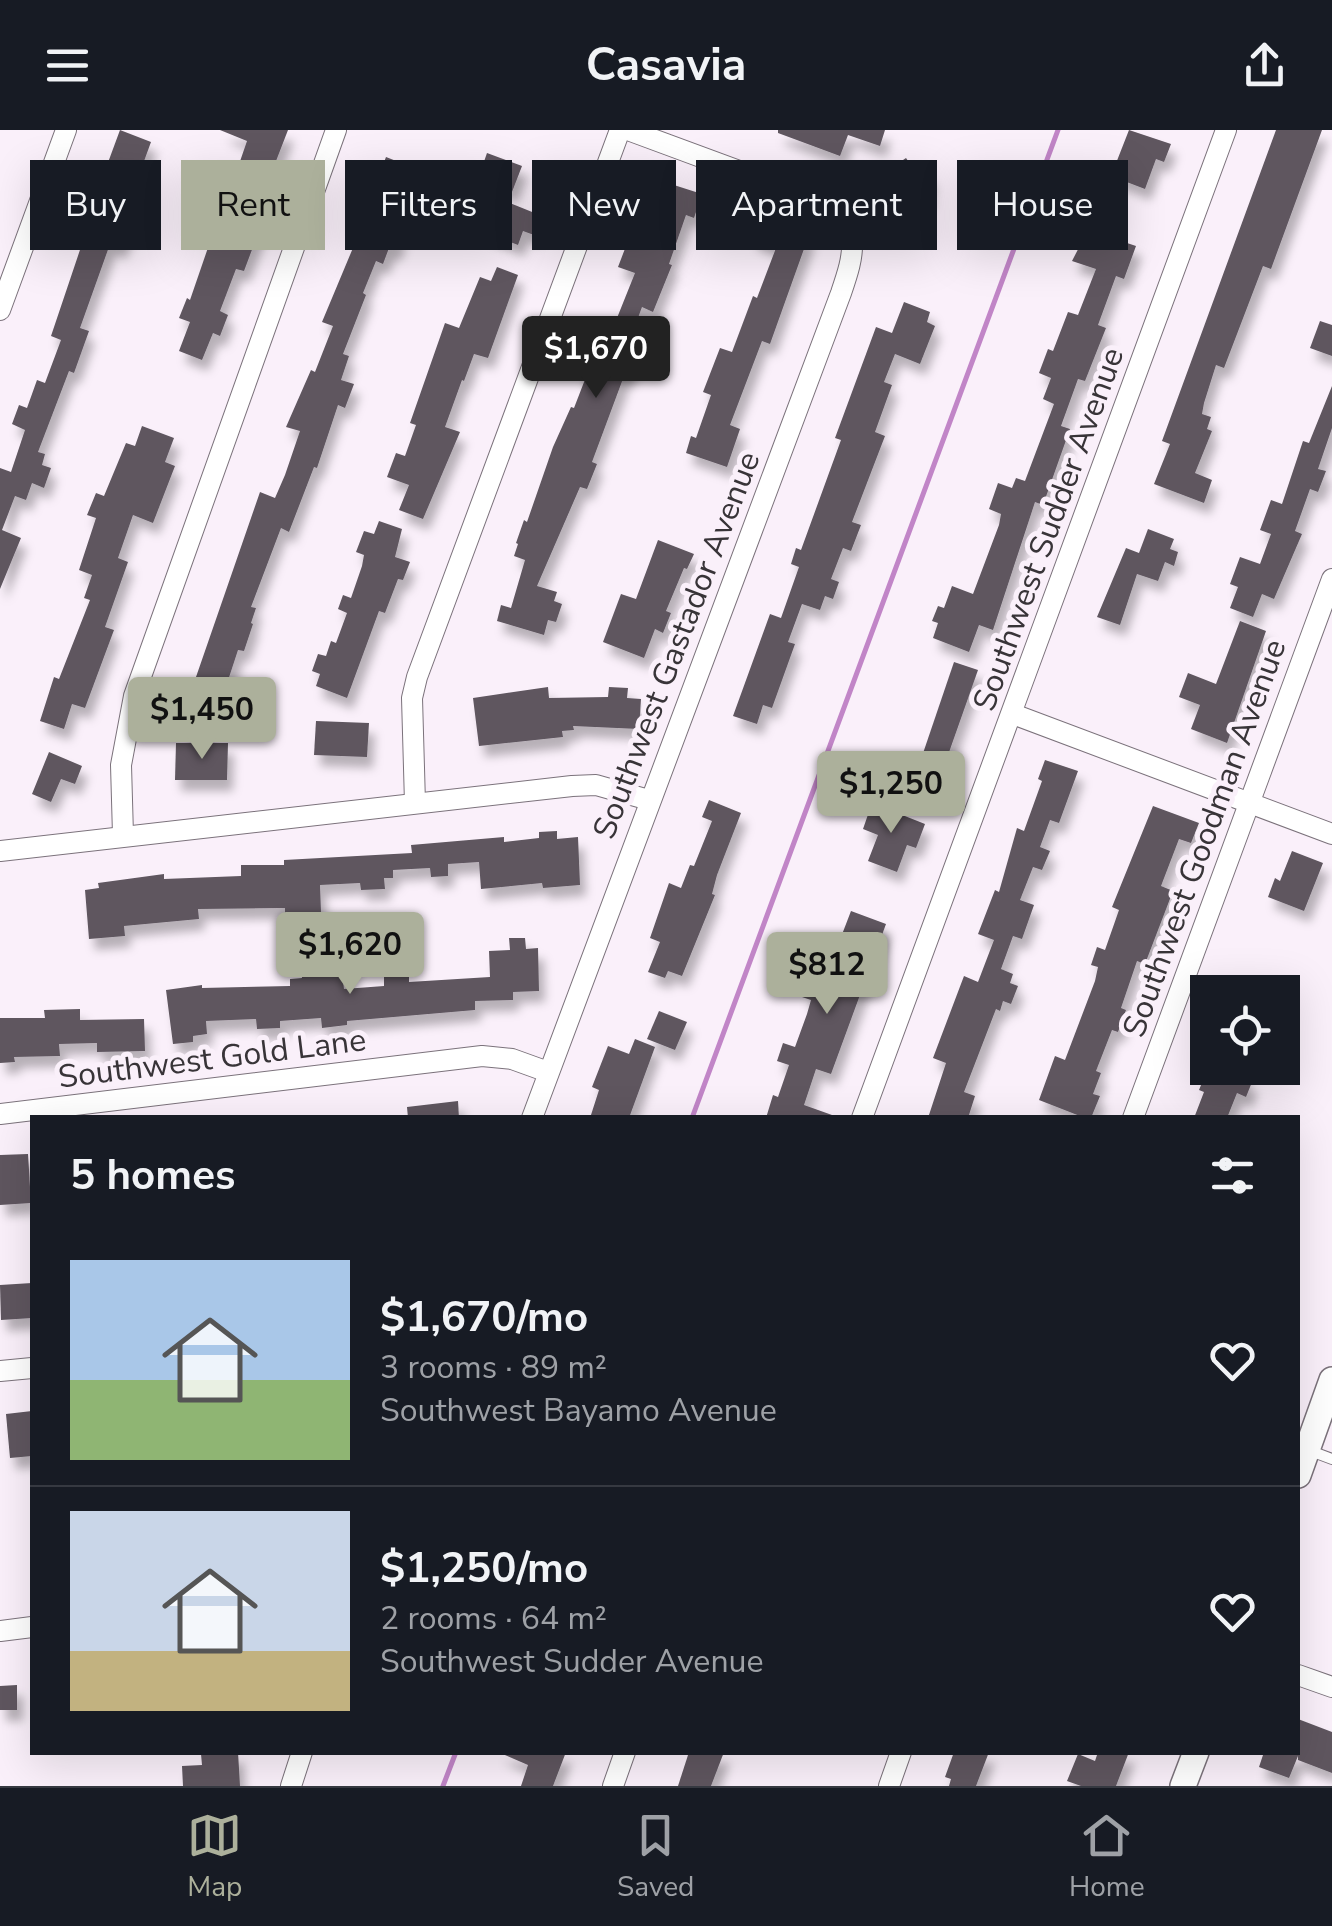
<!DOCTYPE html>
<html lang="en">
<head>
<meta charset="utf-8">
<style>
  body { margin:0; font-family:"Nunito Sans",sans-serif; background:#20242c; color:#f1f3f6; height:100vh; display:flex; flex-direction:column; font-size:38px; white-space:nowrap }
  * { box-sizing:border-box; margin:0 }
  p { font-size:32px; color:#9ea1a6 }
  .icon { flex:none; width:55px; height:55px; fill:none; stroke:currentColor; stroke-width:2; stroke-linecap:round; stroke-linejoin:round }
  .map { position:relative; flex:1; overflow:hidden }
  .drawer { position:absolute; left:30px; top:985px; width:1270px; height:640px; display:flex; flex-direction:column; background:#171b24; border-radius:0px; box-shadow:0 10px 40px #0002 }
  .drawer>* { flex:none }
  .banner { position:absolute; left:30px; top:30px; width:1272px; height:90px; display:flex; gap:20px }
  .controls { position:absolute; left:1190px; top:845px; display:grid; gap:20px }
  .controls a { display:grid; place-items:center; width:110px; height:110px; border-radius:0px; background:#171b24; box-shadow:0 10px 40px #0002; font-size:50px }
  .price { position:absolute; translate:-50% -85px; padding:0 22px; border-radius:10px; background:#acb09b; color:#111; font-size:32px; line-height:65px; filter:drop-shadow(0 2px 5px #0008) }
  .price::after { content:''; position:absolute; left:50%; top:60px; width:30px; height:22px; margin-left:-15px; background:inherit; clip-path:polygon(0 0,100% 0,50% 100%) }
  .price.on { background:#222; color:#fff }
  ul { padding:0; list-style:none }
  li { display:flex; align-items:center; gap:30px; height:250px; padding:0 40px }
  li+li { border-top:2px solid #363941 }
  li span { display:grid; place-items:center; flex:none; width:280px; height:200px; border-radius:0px; color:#555 }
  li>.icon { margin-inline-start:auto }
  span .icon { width:120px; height:120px; fill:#fffc; stroke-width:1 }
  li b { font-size:42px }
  h2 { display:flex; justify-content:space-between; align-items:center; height:120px; padding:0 40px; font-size:42px }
  .pill { padding:0 35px; border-radius:0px; background:#171b24; box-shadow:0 10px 40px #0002; font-size:35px; line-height:90px }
  .pill.on { background:#acb09b; color:#111 }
  header { display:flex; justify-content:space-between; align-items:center; height:130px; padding:0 40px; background:#171b24; font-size:45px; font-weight:700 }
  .menu { display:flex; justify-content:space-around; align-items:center; height:140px; border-top:2px solid #363941; background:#171b24; font-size:28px; color:#9ea1a6 }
  .menu a { display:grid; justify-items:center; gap:5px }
  .menu .on { color:#acb09b }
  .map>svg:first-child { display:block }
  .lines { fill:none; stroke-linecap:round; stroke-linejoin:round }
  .stream { stroke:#c185c7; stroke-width:5 }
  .building { fill:#5e565f; filter:url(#shadow) }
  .service-casing { stroke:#7b727b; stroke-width:12 }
  .minor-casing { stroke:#7b727b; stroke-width:22 }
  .tertiary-casing { stroke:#7b727b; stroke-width:28 }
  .service { stroke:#fff; stroke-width:10 }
  .minor { stroke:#fff; stroke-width:20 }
  .tertiary { stroke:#fff; stroke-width:25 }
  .labels { text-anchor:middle; stroke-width:10; stroke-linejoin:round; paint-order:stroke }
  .street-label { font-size:32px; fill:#383438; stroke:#faf0fa }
</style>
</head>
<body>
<header><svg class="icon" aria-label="menu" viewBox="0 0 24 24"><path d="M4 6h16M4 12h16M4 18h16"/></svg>Casavia<svg class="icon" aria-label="share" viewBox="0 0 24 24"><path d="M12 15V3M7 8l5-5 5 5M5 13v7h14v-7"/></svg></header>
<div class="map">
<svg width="1332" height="1656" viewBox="0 0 1332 1656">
  <defs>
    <filter id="shadow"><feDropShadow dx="6" dy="11" stdDeviation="5" flood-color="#0004"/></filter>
  </defs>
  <rect width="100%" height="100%" fill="#faf0fa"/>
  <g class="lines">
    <!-- stream -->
    <g class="stream">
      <path d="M 692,988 L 1058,0"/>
      <path d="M 443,1656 L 456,1622"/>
    </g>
  </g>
  <!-- building -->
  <g class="building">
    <path d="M 120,0 L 151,12 L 128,75 L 135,78 L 120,118 L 110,114 L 80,198 L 89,201 L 74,243 L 69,241 L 38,322 L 45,324 L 42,335 L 51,338 L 44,358 L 32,353 L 26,370 L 15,366 L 2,400 L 21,408 L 0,459 L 0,338 L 11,342 L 25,300 L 12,294 L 19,275 L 27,278 L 37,250 L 45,253 L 61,210 L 51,206 L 85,105 L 82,103 Z"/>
    <path d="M 220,0 L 288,0 L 266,57 L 274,59 L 259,101 L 244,141 L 236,139 L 220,181 L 228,185 L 220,206 L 213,203 L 202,230 L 179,221 L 190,192 L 179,188 L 187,168 L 190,170 L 212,106 L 214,107 L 247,11 Z"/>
    <path d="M 778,0 L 885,0 L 880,16 L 848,5 L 840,26 L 778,3 Z"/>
    <path d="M 1129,0 L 1171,14 L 1164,32 L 1156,29 L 1145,59 L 1111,46 Z"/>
    <path d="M 1276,0 L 1322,0 L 1271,139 L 1263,136 L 1224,238 L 1216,235 L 1204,273 L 1202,284 L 1211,287 L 1207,299 L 1212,301 L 1195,343 L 1212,350 L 1204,373 L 1154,354 L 1170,314 L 1162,311 Z"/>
    <path d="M 487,23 L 522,36 L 512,62 L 478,49 Z"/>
    <path d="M 386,27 L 409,36 L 385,99 L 400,105 L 395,120 L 389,118 L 383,134 L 376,131 L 363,163 L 366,165 L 343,224 L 349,226 L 341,250 L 354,254 L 345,278 L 338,275 L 317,338 L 314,337 L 289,402 L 281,398 L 251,477 L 256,478 L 251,493 L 253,494 L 244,521 L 238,520 L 217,584 L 187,573 L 260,362 L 275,368 L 285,345 L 300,301 L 286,297 L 311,240 L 315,242 L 333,196 L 322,192 L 373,70 L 370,69 Z"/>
    <path d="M 906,28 L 916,42 L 922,38 L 931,51 L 924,56 L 929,64 L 905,80 L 882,44 Z"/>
    <path d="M 652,48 L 702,64 L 694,88 L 686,85 L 669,134 L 672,135 L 653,182 L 642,177 L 629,212 L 636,214 L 631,228 L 634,229 L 627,247 L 624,246 L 592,332 L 597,334 L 587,359 L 580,357 L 537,456 L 557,462 L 554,471 L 562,474 L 556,492 L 548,490 L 544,505 L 497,491 L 501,475 L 511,478 L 525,430 L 514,426 L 518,414 L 516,413 L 524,390 L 527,392 L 553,317 L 571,277 L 574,278 L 591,234 L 585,231 L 591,215 L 598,217 L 600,211 L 604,213 L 611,192 L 615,193 L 635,143 L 618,137 Z"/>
    <path d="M 500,69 L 542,86 L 534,105 L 523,101 L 518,115 L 487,103 Z"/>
    <path d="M 759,86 L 809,105 L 770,214 L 762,211 L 730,295 L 740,299 L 727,337 L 686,323 L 691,306 L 696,308 L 711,265 L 703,262 L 720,218 L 732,222 L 753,166 L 757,168 L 776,118 L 751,108 Z"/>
    <path d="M 1088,100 L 1136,116 L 1124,149 L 1116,146 L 1098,195 L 1106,198 L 1085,251 L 1078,249 L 1061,296 L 1070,299 L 1043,375 L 1035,372 L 993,500 L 979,495 L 969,522 L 933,508 L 938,493 L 932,491 L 938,476 L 944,478 L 952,456 L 973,464 L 999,395 L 1001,384 L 989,379 L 998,353 L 1012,358 L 1016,348 L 1025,351 L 1054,274 L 1043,269 L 1051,248 L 1039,243 L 1048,219 L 1053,221 L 1068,182 L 1078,185 L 1096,139 L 1072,131 Z"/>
    <path d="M 497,137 L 518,145 L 488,228 L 474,224 L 464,251 L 462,250 L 445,297 L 460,302 L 423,389 L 399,380 L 409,355 L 387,347 L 396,323 L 405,326 L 416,295 L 410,293 L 445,193 L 459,198 L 480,147 L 491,151 Z"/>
    <path d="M 904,172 L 930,182 L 927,192 L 935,196 L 920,234 L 895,224 L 884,252 L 892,255 L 875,302 L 885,306 L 852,392 L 861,395 L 851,421 L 843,418 L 831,449 L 839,452 L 833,469 L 825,466 L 820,480 L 802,474 L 788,512 L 795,514 L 772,578 L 763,575 L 757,594 L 733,586 L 770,484 L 781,488 L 799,437 L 791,434 L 796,418 L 801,420 L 841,310 L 835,308 L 876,197 L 892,203 Z"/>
    <path d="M 1320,191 L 1332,195 L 1332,226 L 1310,218 Z"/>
    <path d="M 1332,256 L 1332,298 L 1318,339 L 1326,341 L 1318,362 L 1310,359 L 1295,401 L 1302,404 L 1274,469 L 1262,464 L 1253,487 L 1230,478 L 1238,457 L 1230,454 L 1240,427 L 1260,434 L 1271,404 L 1260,400 L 1271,370 L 1282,374 L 1303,311 L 1309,313 Z"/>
    <path d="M 142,296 L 174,308 L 165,332 L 175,336 L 153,393 L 133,385 L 118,428 L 128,432 L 105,497 L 114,500 L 85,578 L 72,574 L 64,599 L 40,591 L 54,547 L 59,549 L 90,470 L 84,468 L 92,445 L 79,440 L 96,388 L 87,385 L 96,363 L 104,366 L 126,313 L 135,316 Z"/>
    <path d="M 379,391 L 402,399 L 395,427 L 410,432 L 403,450 L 398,449 L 385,483 L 379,481 L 347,568 L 316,556 L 320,544 L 312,541 L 318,524 L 326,526 L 331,511 L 336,513 L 347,483 L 338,479 L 343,465 L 351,468 L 362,436 L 364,425 L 356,422 L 364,401 L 374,404 Z"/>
    <path d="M 1148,399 L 1174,409 L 1170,419 L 1178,422 L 1174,436 L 1165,432 L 1158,451 L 1137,444 L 1120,495 L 1097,487 L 1126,418 L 1139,423 Z"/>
    <path d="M 658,410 L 694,424 L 687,439 L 684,438 L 666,481 L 671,483 L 663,503 L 655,499 L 644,528 L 603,512 L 621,464 L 636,469 Z"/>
    <path d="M 1240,491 L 1266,501 L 1227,613 L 1191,599 L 1200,575 L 1179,567 L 1188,543 L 1216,554 Z"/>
    <path d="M 954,532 L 978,540 L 941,645 L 918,638 Z"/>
    <path d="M 548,557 L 549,568 L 608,567 L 609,557 L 628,558 L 627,568 L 641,569 L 639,599 L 573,596 L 574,600 L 562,601 L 563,607 L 479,616 L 473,568 Z"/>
    <path d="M 316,591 L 369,593 L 367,627 L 314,625 Z"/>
    <path d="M 176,613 L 228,613 L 227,650 L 175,650 Z"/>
    <path d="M 49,622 L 82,636 L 75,654 L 61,649 L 51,672 L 32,664 Z"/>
    <path d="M 1045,630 L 1078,641 L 1059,693 L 1050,690 L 1040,717 L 1050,721 L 1042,740 L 1033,737 L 1020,770 L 1034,775 L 1022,809 L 1013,806 L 1001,839 L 1013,844 L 1010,853 L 1018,856 L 1011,874 L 1003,871 L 1000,881 L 996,879 L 964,962 L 975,966 L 968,988 L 928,988 L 946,933 L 933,928 L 964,846 L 978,852 L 994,810 L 978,804 L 995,760 L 999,762 L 1017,698 L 1024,701 L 1042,651 L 1038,649 Z"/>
    <path d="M 709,670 L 741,683 L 717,745 L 712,764 L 715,765 L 682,846 L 668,841 L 665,848 L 648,842 L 660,812 L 650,808 L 669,753 L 681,758 L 690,735 L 694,736 L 712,691 L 702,687 Z"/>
    <path d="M 872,673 L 925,694 L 916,718 L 907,715 L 897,742 L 868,731 L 878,705 L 863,699 Z"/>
    <path d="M 1153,676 L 1199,693 L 1191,713 L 1179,709 L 1161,756 L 1173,761 L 1145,834 L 1137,831 L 1121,878 L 1126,880 L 1118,902 L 1112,900 L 1096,941 L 1101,943 L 1093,964 L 1100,966 L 1091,988 L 1085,988 L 1039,970 L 1055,926 L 1065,930 L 1095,851 L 1098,837 L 1091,835 L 1097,817 L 1105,820 L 1119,780 L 1112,777 Z"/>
    <path d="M 557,701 L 557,709 L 578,707 L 580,755 L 543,758 L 542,753 L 481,759 L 479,732 L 448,734 L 448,746 L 431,747 L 430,738 L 393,740 L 393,748 L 384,748 L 385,759 L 361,760 L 360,753 L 320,755 L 321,782 L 285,783 L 285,778 L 198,779 L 199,789 L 124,796 L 125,806 L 89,809 L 85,760 L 99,758 L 98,753 L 164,744 L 164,749 L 241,746 L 241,735 L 284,735 L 284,730 L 412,723 L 411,715 L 504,707 L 504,712 L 539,708 L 539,702 Z"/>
    <path d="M 1292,721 L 1323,733 L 1304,781 L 1268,767 L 1275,748 L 1280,751 Z"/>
    <path d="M 851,781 L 886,794 L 831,944 L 816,939 L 804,975 L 832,985 L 832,988 L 766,988 L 773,965 L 778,967 L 789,935 L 777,931 L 783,913 L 795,917 L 807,884 L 811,870 L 802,867 L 814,836 L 828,841 Z"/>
    <path d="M 509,808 L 525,808 L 526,819 L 538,818 L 539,861 L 513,862 L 513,870 L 475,871 L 475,880 L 347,891 L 347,895 L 322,898 L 321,888 L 280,891 L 280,898 L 257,899 L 256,889 L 206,891 L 207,904 L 193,906 L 193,912 L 173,914 L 166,860 L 202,855 L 202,858 L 290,856 L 290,849 L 302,848 L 301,836 L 319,835 L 320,845 L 342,843 L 344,859 L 384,856 L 384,847 L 409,845 L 409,852 L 490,847 L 489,821 L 510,820 Z"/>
    <path d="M 80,879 L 80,890 L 144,889 L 145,921 L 97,922 L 97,913 L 59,914 L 60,926 L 14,927 L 15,932 L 0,933 L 0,888 L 45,888 L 44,880 Z"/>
    <path d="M 659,881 L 687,892 L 675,920 L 647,909 Z"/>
    <path d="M 635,909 L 655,917 L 629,988 L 590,988 L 599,960 L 592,957 L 608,916 L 629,924 Z"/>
    <path d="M 1208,938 L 1246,938 L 1242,948 L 1252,952 L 1246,967 L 1237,963 L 1227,988 L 1194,988 L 1204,962 L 1199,960 Z"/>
    <path d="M 458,971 L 459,988 L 408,988 L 407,977 Z"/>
    <path d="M 28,1024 L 31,1073 L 0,1075 L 0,1025 Z"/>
    <path d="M 32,1153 L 32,1188 L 1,1190 L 0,1155 Z"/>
    <path d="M 32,1281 L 32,1326 L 10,1328 L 6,1284 Z"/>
    <path d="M 17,1555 L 17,1580 L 0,1580 L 0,1556 Z"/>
    <path d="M 1298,1589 L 1332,1602 L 1332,1643 L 1298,1630 L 1298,1626 L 1289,1648 L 1259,1637 L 1264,1622 L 1298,1622 Z"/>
    <path d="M 238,1622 L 240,1656 L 183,1656 L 182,1636 L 202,1635 L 201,1624 Z"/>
    <path d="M 498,1622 L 566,1622 L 553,1656 L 521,1656 L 528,1635 Z"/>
    <path d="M 689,1622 L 724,1622 L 711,1656 L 678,1656 Z"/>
    <path d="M 954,1622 L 989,1622 L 976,1656 L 949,1656 L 951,1649 L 945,1647 Z"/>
    <path d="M 1098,1622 L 1129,1622 L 1116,1656 L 1081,1656 L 1067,1651 L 1078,1624 L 1095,1631 Z"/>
  </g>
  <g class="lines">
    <!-- service casing -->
    <g class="service-casing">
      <path id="service" d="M 1308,1320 L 1332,1329"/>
    </g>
    <!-- minor casing -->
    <g class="minor-casing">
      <g id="minor">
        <path d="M 0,180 L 66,0"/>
        <path d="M 1013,584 L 1332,704"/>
        <path d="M 415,673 L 412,568 L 417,547 L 620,0"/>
        <path d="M 123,705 L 121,635 L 134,566 L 336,0"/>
        <path d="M 0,721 L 572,656 L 596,655 L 649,670"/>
        <path d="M 0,984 L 482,926 L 512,929 L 548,942"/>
        <path d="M 532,988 L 841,163 C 854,125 863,96 823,72 L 628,0"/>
        <path d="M 862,988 L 1226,0"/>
        <path d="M 1133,988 L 1332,449"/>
        <path d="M 0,1241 L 32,1238"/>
        <path d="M 0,1501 L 32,1497"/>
        <path d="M 1298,1545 L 1332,1557"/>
        <path d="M 291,1656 L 302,1622"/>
        <path d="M 613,1656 L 625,1622"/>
        <path d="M 889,1656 L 901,1622"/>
      </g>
    </g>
    <!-- tertiary casing -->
    <g class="tertiary-casing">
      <g id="tertiary">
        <path d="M 1298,1345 L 1332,1250"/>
        <path d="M 1183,1656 L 1196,1622"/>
      </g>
    </g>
    <!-- service -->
    <use href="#service" class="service"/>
    <!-- minor -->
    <use href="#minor" class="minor"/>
    <!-- tertiary -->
    <use href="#tertiary" class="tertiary"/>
  </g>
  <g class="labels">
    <!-- street labels -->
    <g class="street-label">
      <text transform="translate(1048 399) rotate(-70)" y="11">Southwest Sudder Avenue</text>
      <text transform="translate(676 515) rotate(-69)" y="11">Southwest Gastador Avenue</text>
      <text transform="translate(1204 708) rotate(-70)" y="11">Southwest Goodman Avenue</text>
      <text transform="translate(212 928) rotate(-7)" y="11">Southwest Gold Lane</text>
    </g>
  </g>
</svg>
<div class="controls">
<a><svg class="icon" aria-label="locate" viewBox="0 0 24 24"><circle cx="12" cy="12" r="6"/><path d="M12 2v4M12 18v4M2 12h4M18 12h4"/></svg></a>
</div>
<b class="price on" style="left:596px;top:271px">$1,670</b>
<b class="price" style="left:202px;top:632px">$1,450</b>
<b class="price" style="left:891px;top:706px">$1,250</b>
<b class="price" style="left:350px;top:867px">$1,620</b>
<b class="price" style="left:827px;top:887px">$812</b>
<div class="banner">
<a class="pill">Buy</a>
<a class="pill on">Rent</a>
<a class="pill">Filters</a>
<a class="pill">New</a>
<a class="pill">Apartment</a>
<a class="pill">House</a>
</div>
<section class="drawer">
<h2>5 homes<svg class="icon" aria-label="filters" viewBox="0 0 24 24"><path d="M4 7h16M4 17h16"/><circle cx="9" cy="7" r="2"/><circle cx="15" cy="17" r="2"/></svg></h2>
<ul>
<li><span style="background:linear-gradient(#a9c7e8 60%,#8fb573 0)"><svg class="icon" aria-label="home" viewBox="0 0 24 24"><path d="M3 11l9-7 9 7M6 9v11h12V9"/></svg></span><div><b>$1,670/mo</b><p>3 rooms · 89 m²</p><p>Southwest Bayamo Avenue</p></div><svg class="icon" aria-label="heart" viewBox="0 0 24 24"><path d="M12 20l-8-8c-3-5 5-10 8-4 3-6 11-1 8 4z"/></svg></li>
<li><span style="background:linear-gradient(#c9d6e8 70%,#c2b280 0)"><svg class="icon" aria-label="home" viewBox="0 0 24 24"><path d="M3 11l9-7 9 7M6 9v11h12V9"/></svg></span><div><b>$1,250/mo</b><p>2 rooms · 64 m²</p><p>Southwest Sudder Avenue</p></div><svg class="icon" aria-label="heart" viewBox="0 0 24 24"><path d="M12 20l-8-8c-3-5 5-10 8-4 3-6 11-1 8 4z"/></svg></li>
</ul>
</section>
</div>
<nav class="menu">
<a class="on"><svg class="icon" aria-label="map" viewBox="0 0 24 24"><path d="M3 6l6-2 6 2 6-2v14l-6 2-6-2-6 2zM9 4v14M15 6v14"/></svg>Map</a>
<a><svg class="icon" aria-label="saved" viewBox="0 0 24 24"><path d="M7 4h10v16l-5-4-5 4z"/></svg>Saved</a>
<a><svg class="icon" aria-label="home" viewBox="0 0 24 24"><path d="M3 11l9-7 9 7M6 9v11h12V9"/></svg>Home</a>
</nav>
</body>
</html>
